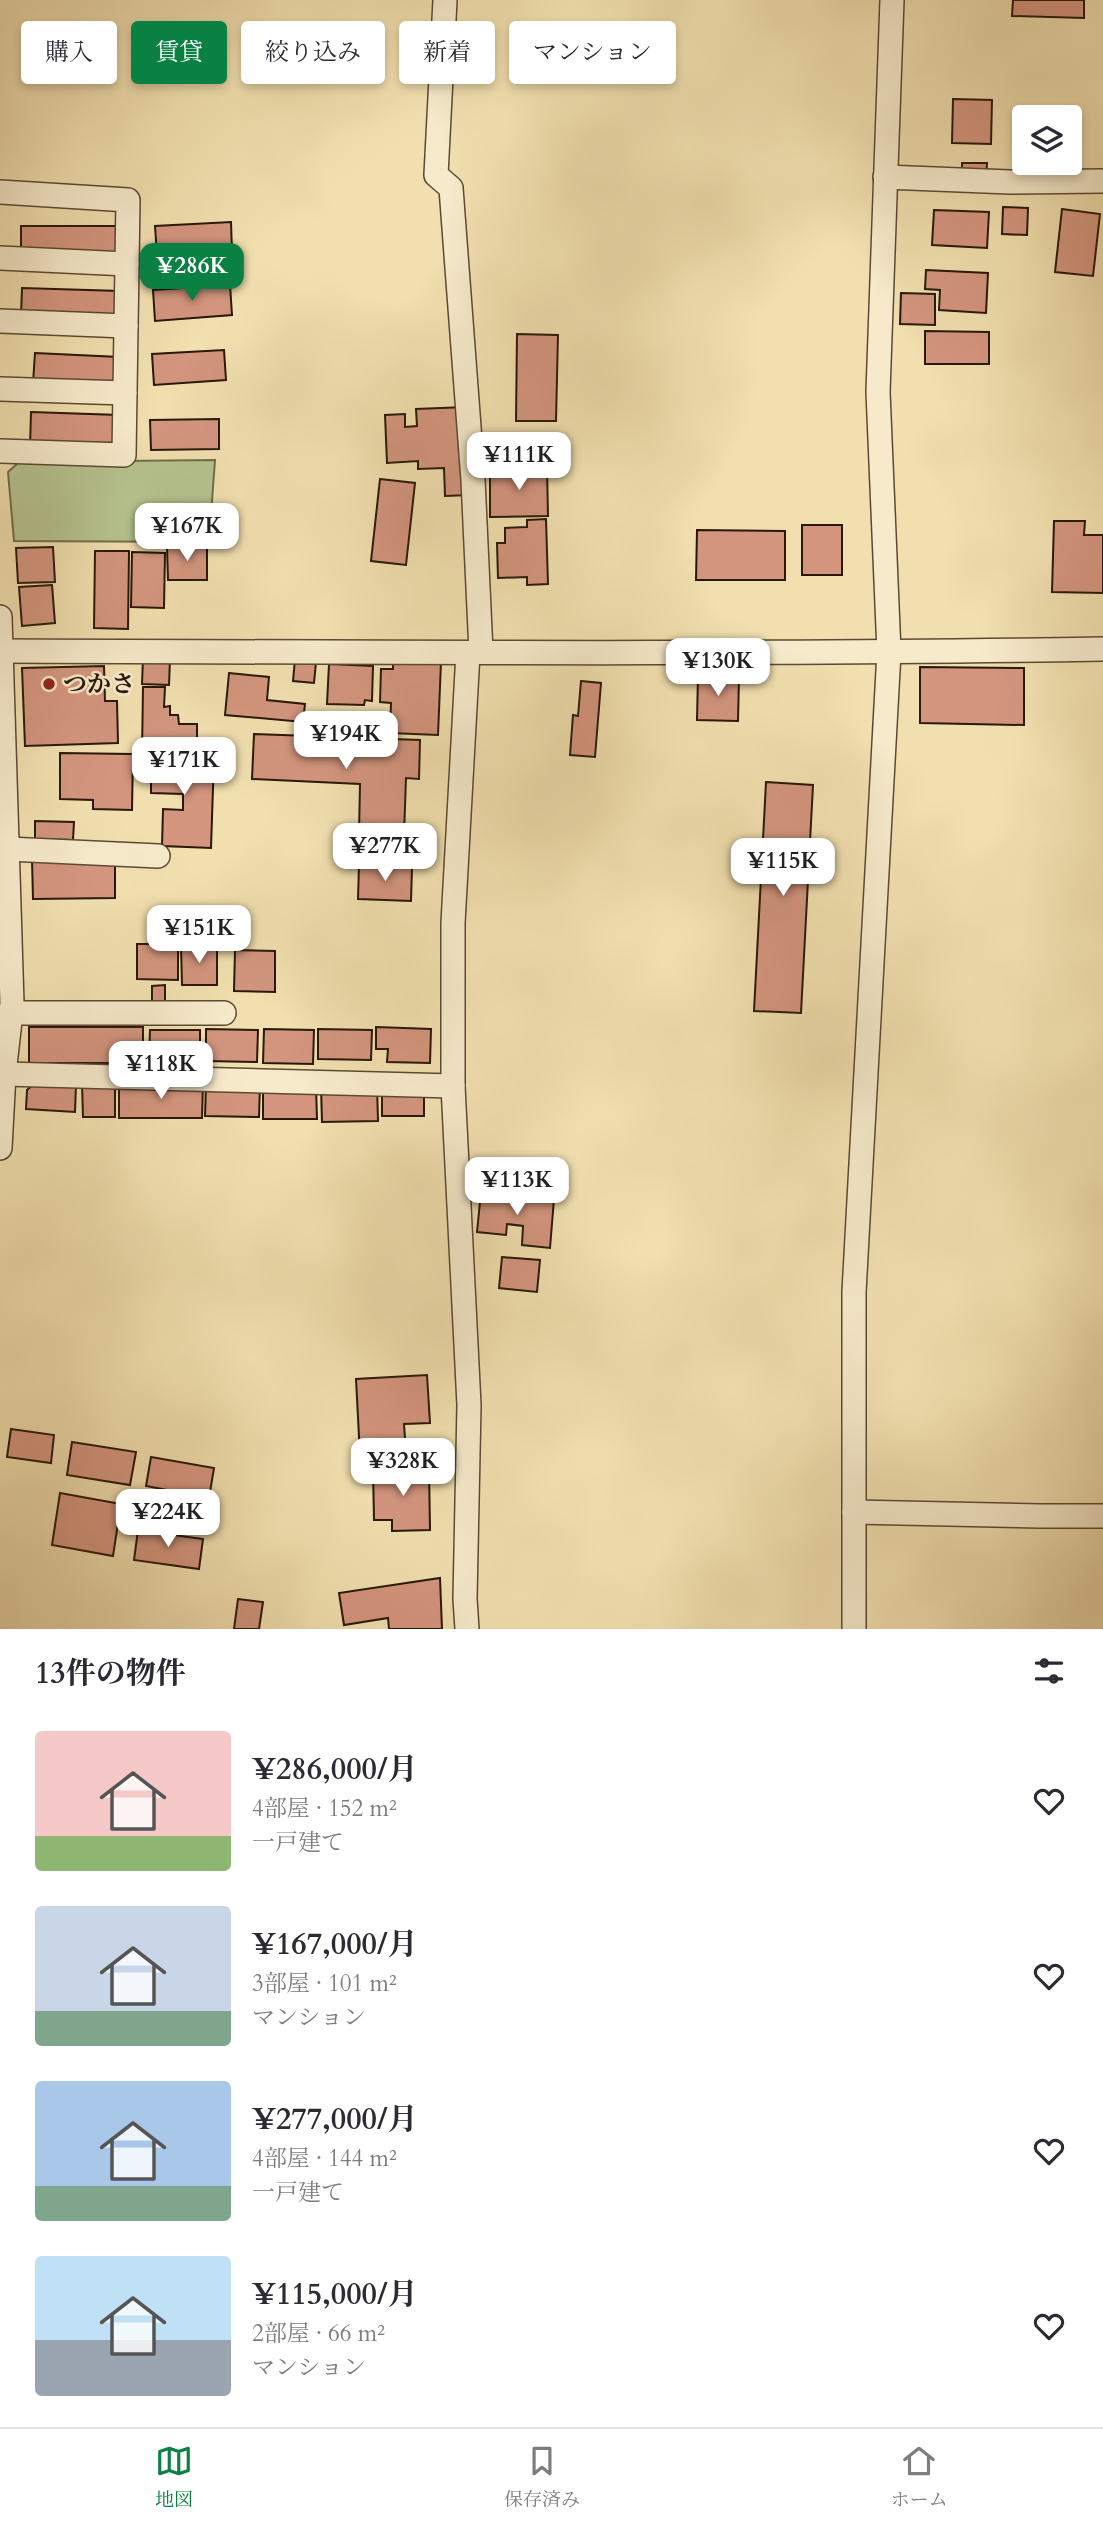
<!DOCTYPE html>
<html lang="ja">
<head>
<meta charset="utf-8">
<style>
  body { margin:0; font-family:Cardo,"Noto Serif JP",serif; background:#f7f7f7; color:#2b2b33; height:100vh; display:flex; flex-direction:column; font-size:26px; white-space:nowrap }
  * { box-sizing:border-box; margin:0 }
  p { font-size:23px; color:#7c7c81 }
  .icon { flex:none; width:38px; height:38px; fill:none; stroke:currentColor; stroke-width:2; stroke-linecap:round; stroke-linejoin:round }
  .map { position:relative; height:1629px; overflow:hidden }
  .panel { display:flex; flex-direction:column; background:#fff; flex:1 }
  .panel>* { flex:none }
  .banner { position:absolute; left:21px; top:21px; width:700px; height:63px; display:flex; gap:14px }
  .tools { position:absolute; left:1012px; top:105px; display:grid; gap:14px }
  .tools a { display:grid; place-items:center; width:70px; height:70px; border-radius:7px; background:#fff; box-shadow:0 4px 10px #0003; font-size:35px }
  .price { position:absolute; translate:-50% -60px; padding:0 16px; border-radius:14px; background:#fff; color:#222; font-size:23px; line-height:46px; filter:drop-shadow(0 2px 4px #0008) }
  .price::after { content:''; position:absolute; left:50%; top:42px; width:21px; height:16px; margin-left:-10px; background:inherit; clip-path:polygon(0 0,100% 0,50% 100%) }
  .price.selected { background:#0b8043; color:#fff }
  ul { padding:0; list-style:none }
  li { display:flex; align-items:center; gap:21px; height:175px; padding:0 35px }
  li span { display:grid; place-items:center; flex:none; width:196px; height:140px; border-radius:7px; color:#555 }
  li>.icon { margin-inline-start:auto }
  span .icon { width:84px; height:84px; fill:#fffc; stroke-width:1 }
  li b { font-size:30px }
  h2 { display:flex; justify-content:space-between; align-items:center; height:84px; padding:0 35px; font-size:30px }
  .chip { padding:0 24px; border-radius:7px; background:#fff; box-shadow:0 4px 10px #0003; font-size:24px; line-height:63px }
  .chip.selected { background:#0b8043; color:#fff }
  .tabs { display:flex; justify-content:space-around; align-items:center; height:98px; border-top:2px solid #e1e1e2; background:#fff; font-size:19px; color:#7c7c81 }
  .tabs a { display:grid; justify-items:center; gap:4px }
  .tabs .selected { color:#0b8043 }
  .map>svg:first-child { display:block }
  .green { fill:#b5c38f; stroke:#6f6e4c; stroke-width:2 }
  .building { fill:#d3957e; stroke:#291808; stroke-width:2 }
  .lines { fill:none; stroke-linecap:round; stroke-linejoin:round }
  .street-casing { stroke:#5b4a32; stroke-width:26 }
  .street { stroke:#f6eacb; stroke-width:23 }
  .poi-dot { fill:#8f2418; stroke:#f6eacb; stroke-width:2.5 }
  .labels { text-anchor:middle; stroke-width:5; stroke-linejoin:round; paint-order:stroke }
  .poi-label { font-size:24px; font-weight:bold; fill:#291808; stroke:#f6eacb; text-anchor:start }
</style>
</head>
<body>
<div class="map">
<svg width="1103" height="1629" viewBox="0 0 1103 1629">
  <rect width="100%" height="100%" fill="#f1dfaf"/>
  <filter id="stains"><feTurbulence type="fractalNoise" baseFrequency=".00286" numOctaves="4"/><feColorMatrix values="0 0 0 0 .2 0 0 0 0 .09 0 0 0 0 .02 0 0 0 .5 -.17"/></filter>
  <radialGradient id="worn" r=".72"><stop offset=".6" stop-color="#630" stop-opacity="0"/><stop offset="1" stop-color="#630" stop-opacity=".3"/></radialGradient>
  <!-- green -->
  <path class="green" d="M 215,460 L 209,542 L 14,541 L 8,472 L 19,462 Z"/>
  <!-- building -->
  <g class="building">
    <path d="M 1013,0 L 1084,0 L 1084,18 L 1012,16 Z"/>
    <path d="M 953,99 L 992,100 L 991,144 L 952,143 Z"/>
    <path d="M 962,163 L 987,163 L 986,177 L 962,176 Z"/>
    <path d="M 1003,207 L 1028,208 L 1027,235 L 1002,234 Z"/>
    <path d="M 1062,209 L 1100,214 L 1093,276 L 1055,272 Z"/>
    <path d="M 934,210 L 989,212 L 987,248 L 932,245 Z"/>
    <path d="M 231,222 L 232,252 L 157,256 L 155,226 Z"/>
    <path d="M 21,226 L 121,226 L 122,254 L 21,254 Z"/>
    <path d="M 926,270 L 988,273 L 986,313 L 939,310 L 940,290 L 925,289 Z"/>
    <path d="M 230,285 L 232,315 L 155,321 L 153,290 Z"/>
    <path d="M 22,288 L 120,291 L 119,319 L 21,315 Z"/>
    <path d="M 901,293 L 935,294 L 935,325 L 900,324 Z"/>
    <path d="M 925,331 L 989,332 L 989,364 L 925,364 Z"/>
    <path d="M 517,334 L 558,335 L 556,421 L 516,421 Z"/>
    <path d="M 224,350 L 226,380 L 154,385 L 152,354 Z"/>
    <path d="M 35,353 L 119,357 L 118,387 L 33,383 Z"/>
    <path d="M 466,407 L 470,495 L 445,496 L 444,468 L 418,469 L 418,461 L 387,463 L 385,415 L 405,414 L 405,427 L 417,426 L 416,409 Z"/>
    <path d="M 31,412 L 119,415 L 118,450 L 30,447 Z"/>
    <path d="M 219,419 L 219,449 L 151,450 L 150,420 Z"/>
    <path d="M 490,467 L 547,467 L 548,516 L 490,517 Z"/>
    <path d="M 380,479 L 415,483 L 406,565 L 371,561 Z"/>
    <path d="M 546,519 L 548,584 L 527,585 L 527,577 L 498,578 L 497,543 L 505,543 L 505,528 L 527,527 L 527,520 Z"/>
    <path d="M 1054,521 L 1085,521 L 1084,535 L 1103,535 L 1103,593 L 1052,592 Z"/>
    <rect x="802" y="525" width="40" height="50"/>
    <path d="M 697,530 L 785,531 L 785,580 L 696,580 Z"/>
    <path d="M 53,547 L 55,582 L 18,583 L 16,548 Z"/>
    <path d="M 167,547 L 207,547 L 207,580 L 168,580 Z"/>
    <path d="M 95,551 L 129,551 L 128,629 L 94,628 Z"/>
    <path d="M 132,552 L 165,553 L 164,608 L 131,607 Z"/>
    <path d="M 52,585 L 55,623 L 22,626 L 19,587 Z"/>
    <path d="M 143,658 L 170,659 L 169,685 L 142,684 Z"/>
    <path d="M 295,659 L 316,662 L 314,683 L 293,681 Z"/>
    <path d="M 393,660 L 441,662 L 438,735 L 390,733 L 391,703 L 380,702 L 381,669 L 393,669 Z"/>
    <path d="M 329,664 L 373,666 L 372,701 L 365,700 L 364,705 L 327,704 Z"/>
    <path d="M 104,666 L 105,701 L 117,701 L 118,743 L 25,746 L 22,668 Z"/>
    <path d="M 920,667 L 1024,668 L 1024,725 L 920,723 Z"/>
    <path d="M 229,673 L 269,677 L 267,700 L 305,704 L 303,722 L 225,715 Z"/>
    <path d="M 698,675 L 739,676 L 738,721 L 697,720 Z"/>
    <path d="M 581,681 L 601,683 L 595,757 L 570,755 L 573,715 L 578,716 Z"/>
    <path d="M 143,687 L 165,687 L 164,707 L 170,706 L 170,715 L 178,715 L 179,724 L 197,724 L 197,754 L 142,753 Z"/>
    <path d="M 254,734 L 420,740 L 419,779 L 406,778 L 404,835 L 359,834 L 360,784 L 252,779 Z"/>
    <path d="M 60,753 L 133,754 L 132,810 L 93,809 L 93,800 L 60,799 Z"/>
    <path d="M 138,755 L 214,758 L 211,848 L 162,846 L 163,809 L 183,810 L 183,794 L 151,793 L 151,773 L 137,773 Z"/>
    <path d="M 766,782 L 813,785 L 801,1013 L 754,1011 Z"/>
    <path d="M 35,821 L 74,822 L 73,840 L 35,839 Z"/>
    <path d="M 115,859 L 115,898 L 33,899 L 32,860 Z"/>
    <path d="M 359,865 L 412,867 L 411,901 L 358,899 Z"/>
    <path d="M 137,944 L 178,944 L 178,980 L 137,979 Z"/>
    <path d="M 181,946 L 217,946 L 217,985 L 182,985 Z"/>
    <path d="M 235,950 L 275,951 L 275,992 L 234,991 Z"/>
    <path d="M 165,985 L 165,1007 L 152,1007 L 152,986 Z"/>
    <rect x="29" y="1027" width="114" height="36"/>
    <path d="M 376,1027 L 431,1029 L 430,1063 L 387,1062 L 388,1049 L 376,1049 Z"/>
    <path d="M 206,1029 L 258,1030 L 257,1062 L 206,1061 Z"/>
    <path d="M 264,1029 L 314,1030 L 313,1064 L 263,1063 Z"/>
    <path d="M 318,1029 L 372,1030 L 371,1060 L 318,1059 Z"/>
    <path d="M 150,1030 L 200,1030 L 200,1059 L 149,1059 Z"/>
    <path d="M 36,1082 L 76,1085 L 75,1112 L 26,1109 L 27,1090 Z"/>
    <path d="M 82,1084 L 115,1084 L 115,1117 L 83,1117 Z"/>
    <path d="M 119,1084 L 203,1084 L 202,1118 L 119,1118 Z"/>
    <path d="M 206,1085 L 260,1085 L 259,1117 L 205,1116 Z"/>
    <path d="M 377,1086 L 378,1121 L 322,1122 L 321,1087 Z"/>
    <path d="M 263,1087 L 316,1087 L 317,1119 L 263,1119 Z"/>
    <rect x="382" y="1088" width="42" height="28"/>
    <path d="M 481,1192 L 554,1199 L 550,1248 L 522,1245 L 523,1226 L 507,1224 L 506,1235 L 477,1232 Z"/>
    <path d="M 502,1257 L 540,1260 L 537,1292 L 499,1288 Z"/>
    <path d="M 427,1375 L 430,1423 L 404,1424 L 406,1453 L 360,1456 L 356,1379 Z"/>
    <path d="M 11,1429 L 54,1435 L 51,1463 L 7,1457 Z"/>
    <path d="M 72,1442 L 136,1452 L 130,1485 L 67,1475 Z"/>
    <path d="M 151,1457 L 214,1468 L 209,1498 L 146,1486 Z"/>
    <path d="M 429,1468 L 430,1530 L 392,1531 L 392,1520 L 374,1520 L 373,1470 Z"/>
    <path d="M 60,1493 L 121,1504 L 113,1556 L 52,1545 Z"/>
    <path d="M 144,1493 L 209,1503 L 205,1532 L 140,1523 Z"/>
    <path d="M 138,1530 L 203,1539 L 199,1569 L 134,1560 Z"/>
    <path d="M 440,1578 L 442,1629 L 389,1629 L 388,1618 L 344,1625 L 339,1593 Z"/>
    <path d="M 238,1599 L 263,1602 L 259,1629 L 234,1629 Z"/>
  </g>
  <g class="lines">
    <!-- street casing -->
    <g class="street-casing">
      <g id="street">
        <path d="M 445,0 L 436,175 L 451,188 L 473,480 L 481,652"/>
        <path d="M 885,177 L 1010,182 L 1103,181"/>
        <path d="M 0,192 L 128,200 L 124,455 L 0,451"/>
        <path d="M 0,258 L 127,264"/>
        <path d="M 0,321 L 126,326"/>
        <path d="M 0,389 L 125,393"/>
        <path d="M 0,617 L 12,1003 L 4,1074 L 0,1148"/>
        <path d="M 0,651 C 368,652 735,655 1103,649"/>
        <path d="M 8,849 L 158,856"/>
        <path d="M 11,1013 L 224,1013"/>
        <path d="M 4,1074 L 453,1086"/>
        <path d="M 854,1512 L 1040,1516 L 1103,1516"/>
        <path d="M 467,1629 L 465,1599 L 469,1405 L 453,1086 L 453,923 L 468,653"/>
        <path d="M 854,1629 L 854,1292 L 889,652 L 878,392 L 892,0"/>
      </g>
    </g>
    <!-- street -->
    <use href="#street" class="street"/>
  </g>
  <!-- markers -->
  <circle class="poi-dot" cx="49" cy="684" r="7"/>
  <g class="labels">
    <!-- poi labels -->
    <g class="poi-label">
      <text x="63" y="692">つかさ</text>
    </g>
  </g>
  <rect width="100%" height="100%" filter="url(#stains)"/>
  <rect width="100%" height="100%" fill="url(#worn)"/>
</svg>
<div class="tools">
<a><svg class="icon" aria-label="layers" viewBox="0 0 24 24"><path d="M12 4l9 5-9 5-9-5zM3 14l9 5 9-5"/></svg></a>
</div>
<b class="price selected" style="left:192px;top:303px">¥286K</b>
<b class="price" style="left:519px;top:492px">¥111K</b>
<b class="price" style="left:187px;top:563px">¥167K</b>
<b class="price" style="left:718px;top:698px">¥130K</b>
<b class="price" style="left:346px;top:771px">¥194K</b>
<b class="price" style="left:184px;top:797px">¥171K</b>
<b class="price" style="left:385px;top:883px">¥277K</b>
<b class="price" style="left:783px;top:898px">¥115K</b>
<b class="price" style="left:199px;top:965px">¥151K</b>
<b class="price" style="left:161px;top:1101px">¥118K</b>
<b class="price" style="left:517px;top:1217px">¥113K</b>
<b class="price" style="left:403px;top:1498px">¥328K</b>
<b class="price" style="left:168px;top:1549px">¥224K</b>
<div class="banner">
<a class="chip">購入</a>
<a class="chip selected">賃貸</a>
<a class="chip">絞り込み</a>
<a class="chip">新着</a>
<a class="chip">マンション</a>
</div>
</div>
<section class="panel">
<h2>13件の物件<svg class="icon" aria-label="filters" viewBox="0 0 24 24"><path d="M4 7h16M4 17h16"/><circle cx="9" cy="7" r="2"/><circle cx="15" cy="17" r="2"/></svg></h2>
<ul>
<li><span style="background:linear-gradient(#f6c9c9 75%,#8fb573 0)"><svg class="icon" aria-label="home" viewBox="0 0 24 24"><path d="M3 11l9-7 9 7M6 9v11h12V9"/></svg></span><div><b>¥286,000/月</b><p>4部屋 · 152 m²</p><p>一戸建て</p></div><svg class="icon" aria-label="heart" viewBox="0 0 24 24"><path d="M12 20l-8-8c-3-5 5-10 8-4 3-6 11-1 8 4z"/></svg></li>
<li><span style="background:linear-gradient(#c9d6e8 75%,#7fa58c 0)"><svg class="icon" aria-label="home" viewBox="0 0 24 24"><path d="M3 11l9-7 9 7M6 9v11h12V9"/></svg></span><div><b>¥167,000/月</b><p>3部屋 · 101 m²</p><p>マンション</p></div><svg class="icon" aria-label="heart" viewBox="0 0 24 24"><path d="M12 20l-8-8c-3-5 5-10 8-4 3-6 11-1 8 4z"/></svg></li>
<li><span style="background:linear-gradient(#a9c7e8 75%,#7fa58c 0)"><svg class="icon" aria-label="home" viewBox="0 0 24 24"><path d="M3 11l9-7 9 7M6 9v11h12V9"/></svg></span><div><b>¥277,000/月</b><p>4部屋 · 144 m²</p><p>一戸建て</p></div><svg class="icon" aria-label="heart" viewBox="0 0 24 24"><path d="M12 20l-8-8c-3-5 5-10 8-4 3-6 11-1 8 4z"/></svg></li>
<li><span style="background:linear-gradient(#bfe0f5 60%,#9aa5b1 0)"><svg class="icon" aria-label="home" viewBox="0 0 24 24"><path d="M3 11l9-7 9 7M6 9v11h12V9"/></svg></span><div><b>¥115,000/月</b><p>2部屋 · 66 m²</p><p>マンション</p></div><svg class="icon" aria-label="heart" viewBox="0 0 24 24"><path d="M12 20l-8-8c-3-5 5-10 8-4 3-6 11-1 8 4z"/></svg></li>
</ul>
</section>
<nav class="tabs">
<a class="selected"><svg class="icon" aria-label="map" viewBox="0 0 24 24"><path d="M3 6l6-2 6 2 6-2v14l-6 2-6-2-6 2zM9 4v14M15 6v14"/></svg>地図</a>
<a><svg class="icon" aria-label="saved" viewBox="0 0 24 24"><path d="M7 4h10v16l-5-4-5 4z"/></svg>保存済み</a>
<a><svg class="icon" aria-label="home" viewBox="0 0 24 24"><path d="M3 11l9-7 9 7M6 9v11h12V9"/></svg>ホーム</a>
</nav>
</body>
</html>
